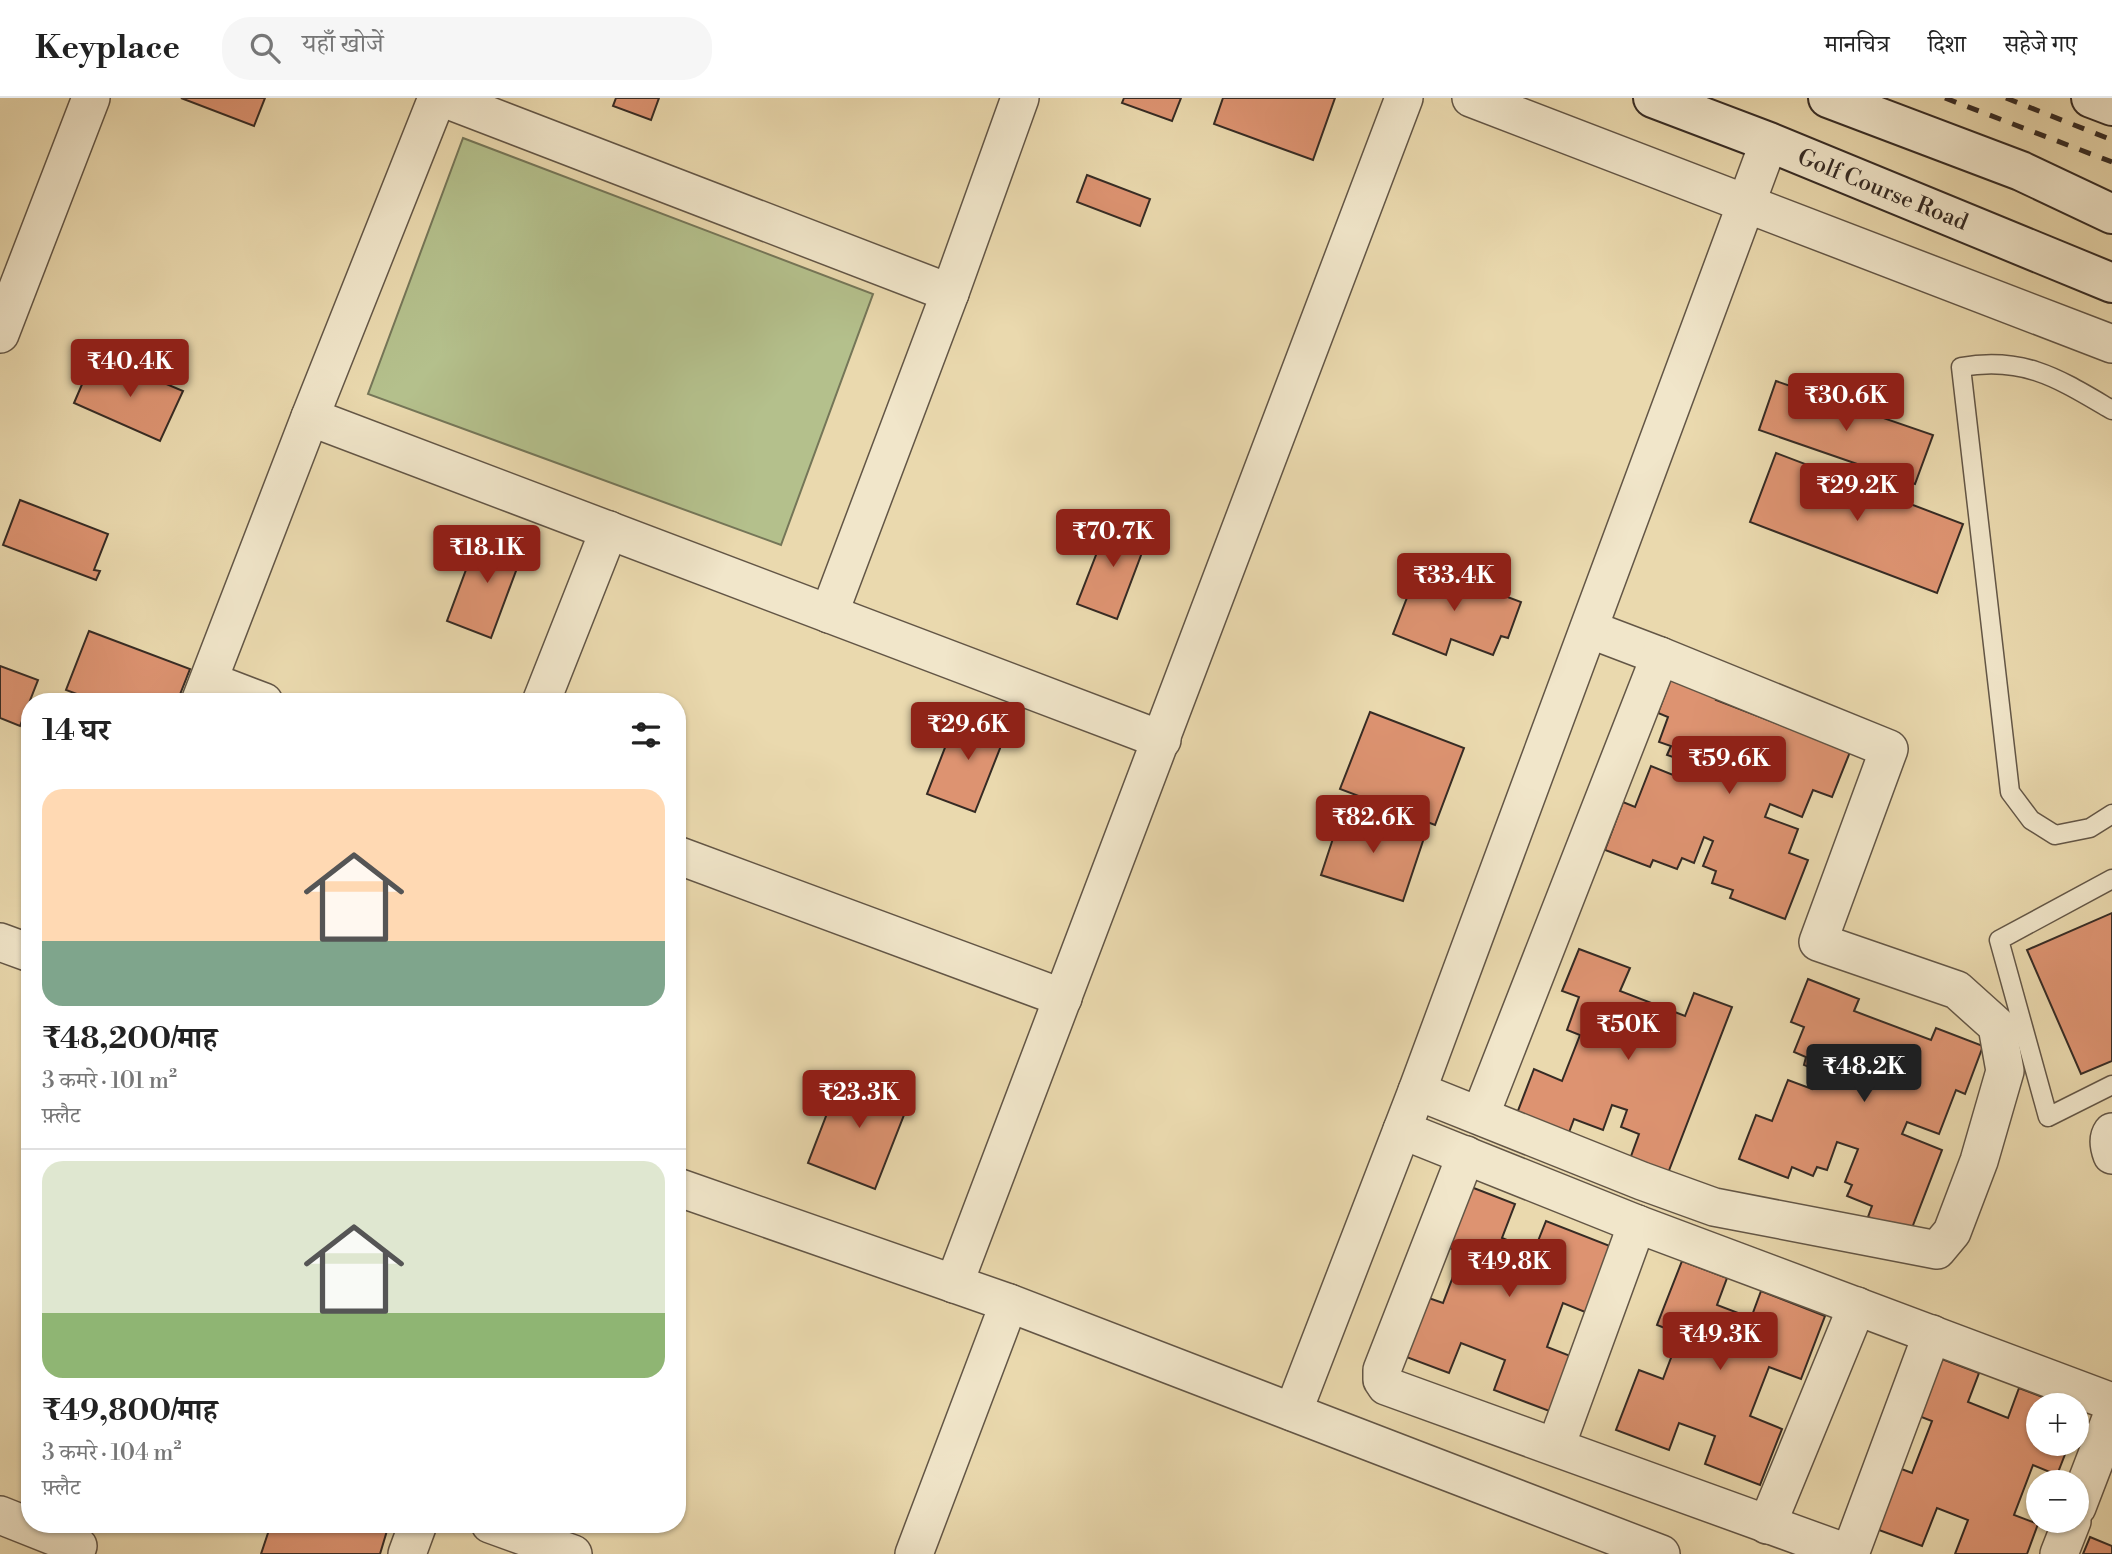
<!DOCTYPE html>
<html lang="hi">
<head>
<meta charset="utf-8">
<style>
  body { margin:0; font-family:"Libre Bodoni","Noto Serif Devanagari",serif; background:#f6f6f6; color:#222; height:100vh; display:flex; flex-direction:column; font-size:26px; white-space:nowrap }
  * { box-sizing:border-box; margin:0 }
  p { font-size:23px; color:#767676 }
  .icon { flex:none; width:38px; height:38px; fill:none; stroke:currentColor; stroke-width:2; stroke-linecap:round; stroke-linejoin:round }
  .map { position:relative; flex:1; overflow:hidden }
  .drawer { position:absolute; left:21px; top:595px; width:665px; height:840px; display:flex; flex-direction:column; background:#fff; border-radius:28px; box-shadow:0 2px 5px #0004 }
  .drawer>* { flex:none }
  .buttons { position:absolute; left:2026px; top:1295px; display:grid; gap:14px }
  .buttons a { display:grid; place-items:center; width:63px; height:63px; border-radius:50%; background:#fff; box-shadow:0 2px 5px #0004; font-size:35px }
  .price { position:absolute; translate:-50% -60px; padding:0 16px; border-radius:7px; background:#8f2418; color:#fff; font-size:23px; line-height:46px; filter:drop-shadow(0 2px 4px #0008) }
  .price::after { content:''; position:absolute; left:50%; top:42px; width:21px; height:16px; margin-left:-10px; background:inherit; clip-path:polygon(0 0,100% 0,50% 100%) }
  .price.on { background:#222; color:#fff }
  ul { padding:0; list-style:none }
  li { display:grid; align-content:center; gap:14px; height:371px; padding:0 21px }
  li+li { border-top:2px solid #e0e0e0 }
  li span { display:grid; place-items:center; height:217px; border-radius:21px; color:#555 }
  li>.icon { margin-inline-start:auto }
  span .icon { width:126px; height:126px; fill:#fffc; stroke-width:1 }
  li b { font-size:30px }
  h2 { display:flex; justify-content:space-between; align-items:center; height:84px; padding:0 21px; font-size:30px }
  header { display:flex; align-items:center; gap:42px; box-sizing:border-box; height:98px; padding:0 35px; background:#fff; border-bottom:2px solid #e0e0e0 }
  header strong { font-size:33px }
  nav { display:flex; gap:38px; margin-inline-start:auto; font-size:24px }
  .search { width:490px; height:63px; background:#f6f6f6; display:flex; align-items:center; gap:18px; box-sizing:border-box; padding:0 24px; border-radius:28px; color:#767676; font-size:26px }
  .map>svg:first-child { display:block }
  .green { fill:#b4c08c; stroke:#757658; stroke-width:2 }
  .building { fill:#dd9371; stroke:#362b24; stroke-width:2 }
  .lines { fill:none; stroke-linecap:round; stroke-linejoin:round }
  .lane-casing { stroke:#635646; stroke-width:21 }
  .street-casing { stroke:#635646; stroke-width:40 }
  .secondary-casing { stroke:#362b24; stroke-width:42 }
  .lane { stroke:#f1e6ca; stroke-width:18 }
  .street { stroke:#f1e6ca; stroke-width:37 }
  .secondary { stroke:#f1e6ca; stroke-width:38 }
  .rail { stroke:#362b24; stroke-width:5; stroke-dasharray:12 12; stroke-linecap:butt }
  .labels { text-anchor:middle; stroke-width:7; stroke-linejoin:round; paint-order:stroke }
  .street-label { font-size:23px; fill:#362b24; stroke:#f1e6ca }
</style>
</head>
<body>
<header>
<strong>Keyplace</strong>
<div class="search"><svg class="icon" aria-label="search" viewBox="0 0 24 24"><circle cx="10" cy="10" r="6"/><path d="M15 15l6 6"/></svg>यहाँ खोजें</div>
<nav><a>मानचित्र</a><a>दिशा</a><a>सहेजे गए</a></nav>
</header>
<div class="map">
<svg width="2112" height="1456" viewBox="0 0 2112 1456">
  <rect width="100%" height="100%" fill="#ead9ae"/>
  <filter id="stains"><feTurbulence type="fractalNoise" baseFrequency=".00286" numOctaves="4"/><feColorMatrix values="0 0 0 0 .2 0 0 0 0 .09 0 0 0 0 .02 0 0 0 .5 -.17"/></filter>
  <radialGradient id="worn" r=".72"><stop offset=".6" stop-color="#630" stop-opacity="0"/><stop offset="1" stop-color="#630" stop-opacity=".3"/></radialGradient>
  <!-- green -->
  <path class="green" d="M 463,40 L 873,196 L 781,447 L 368,296 Z"/>
  <!-- building -->
  <g class="building">
    <path d="M 181,0 L 265,0 L 254,28 Z"/>
    <path d="M 616,0 L 659,0 L 651,22 L 613,8 Z"/>
    <path d="M 1124,0 L 1181,0 L 1172,23 L 1122,5 Z"/>
    <path d="M 1223,0 L 1335,0 L 1313,62 L 1214,26 Z"/>
    <path d="M 1087,77 L 1150,101 L 1140,128 L 1077,104 Z"/>
    <path d="M 100,265 L 121,274 L 124,268 L 183,293 L 160,343 L 74,305 L 86,277 L 93,280 Z"/>
    <path d="M 1776,283 L 1933,337 L 1915,386 L 1759,332 Z"/>
    <path d="M 1776,355 L 1963,426 L 1937,495 L 1750,424 Z"/>
    <path d="M 20,402 L 108,436 L 94,472 L 100,473 L 96,482 L 3,447 Z"/>
    <path d="M 1110,421 L 1149,436 L 1117,521 L 1077,506 Z"/>
    <path d="M 488,432 L 526,446 L 491,540 L 447,523 L 470,461 L 482,465 L 489,448 L 483,445 Z"/>
    <path d="M 1420,466 L 1521,504 L 1508,540 L 1501,538 L 1493,557 L 1451,541 L 1446,557 L 1393,536 Z"/>
    <path d="M 89,533 L 190,571 L 177,604 L 98,604 L 66,592 Z"/>
    <path d="M 0,568 L 38,582 L 20,628 L 0,620 Z"/>
    <path d="M 1673,575 L 1720,593 L 1716,602 L 1796,633 L 1854,644 L 1832,699 L 1813,692 L 1802,719 L 1770,706 L 1765,719 L 1798,731 L 1789,755 L 1808,762 L 1785,821 L 1730,800 L 1733,792 L 1712,785 L 1716,773 L 1703,768 L 1713,743 L 1704,739 L 1694,765 L 1682,760 L 1677,771 L 1653,762 L 1650,769 L 1605,752 L 1623,704 L 1635,709 L 1651,668 L 1673,677 L 1679,661 L 1667,657 L 1671,648 L 1659,644 L 1668,619 L 1658,615 Z"/>
    <path d="M 1370,614 L 1464,650 L 1435,727 L 1340,691 Z"/>
    <path d="M 969,615 L 1008,630 L 975,714 L 927,696 L 953,629 L 961,632 Z"/>
    <path d="M 1343,710 L 1425,737 L 1403,803 L 1321,777 Z"/>
    <path d="M 2112,815 L 2112,963 L 2081,976 L 2027,852 Z"/>
    <path d="M 1579,851 L 1630,870 L 1620,893 L 1685,918 L 1694,895 L 1732,909 L 1668,1075 L 1630,1061 L 1639,1036 L 1621,1029 L 1627,1012 L 1612,1007 L 1603,1032 L 1574,1021 L 1568,1037 L 1516,1018 L 1534,971 L 1562,983 L 1580,937 L 1567,932 L 1579,899 L 1562,893 Z"/>
    <path d="M 1808,881 L 1859,901 L 1854,913 L 1931,942 L 1936,930 L 1983,948 L 1965,996 L 1956,992 L 1939,1036 L 1907,1024 L 1902,1036 L 1942,1052 L 1910,1135 L 1868,1119 L 1872,1108 L 1847,1098 L 1852,1087 L 1845,1084 L 1858,1051 L 1837,1044 L 1827,1072 L 1817,1069 L 1813,1078 L 1792,1069 L 1788,1080 L 1739,1061 L 1756,1017 L 1772,1023 L 1788,982 L 1812,991 L 1819,973 L 1804,967 L 1806,959 L 1794,954 L 1804,929 L 1791,924 Z"/>
    <path d="M 843,974 L 911,999 L 875,1091 L 808,1065 Z"/>
    <path d="M 1466,1087 L 1515,1106 L 1502,1140 L 1534,1153 L 1546,1123 L 1615,1150 L 1590,1216 L 1563,1205 L 1547,1249 L 1573,1259 L 1552,1314 L 1494,1292 L 1505,1262 L 1461,1245 L 1449,1275 L 1401,1257 L 1423,1198 L 1443,1205 L 1462,1155 L 1442,1147 Z"/>
    <path d="M 1682,1163 L 1727,1180 L 1717,1207 L 1751,1220 L 1761,1193 L 1825,1218 L 1801,1281 L 1769,1269 L 1750,1318 L 1782,1331 L 1760,1387 L 1705,1366 L 1715,1338 L 1679,1325 L 1669,1352 L 1616,1332 L 1639,1272 L 1663,1281 L 1680,1236 L 1657,1227 Z"/>
    <path d="M 1934,1258 L 1979,1275 L 1968,1304 L 2008,1320 L 2019,1290 L 2063,1307 L 2039,1307 L 2039,1346 L 2069,1346 L 2057,1377 L 2033,1367 L 2014,1417 L 2038,1426 L 2027,1456 L 1955,1456 L 1968,1422 L 1937,1410 L 1922,1448 L 1868,1428 L 1891,1367 L 1912,1375 L 1932,1323 L 1911,1315 Z"/>
    <path d="M 271,1426 L 389,1426 L 380,1456 L 261,1456 Z"/>
    <path d="M 2090,1439 L 2112,1448 L 2112,1456 L 2083,1456 Z"/>
  </g>
  <g class="lines">
    <!-- lane casing -->
    <g class="lane-casing">
      <g id="lane">
        <path d="M 2112,312 C 2059,281 2025,258 1961,269 L 2010,694 L 2031,722 L 2055,737 L 2090,730 L 2112,716"/>
        <path d="M 2112,781 L 1999,842 L 2048,1019 L 2112,987"/>
      </g>
    </g>
    <!-- street casing -->
    <g class="street-casing">
      <g id="street">
        <path d="M 443,0 L 950,195"/>
        <path d="M 1471,0 L 2112,246"/>
        <path d="M 0,236 L 91,0"/>
        <path d="M 310,319 L 1162,642"/>
        <path d="M 829,516 L 950,195 L 1020,0"/>
        <path d="M 1589,531 L 1660,558"/>
        <path d="M 209,583 L 264,604"/>
        <path d="M 200,604 L 310,319 L 437,0"/>
        <path d="M 541,604 L 609,432"/>
        <path d="M 677,757 L 1063,900"/>
        <path d="M 0,844 L 30,855"/>
        <path d="M 1417,993 L 1642,1083 L 1714,1109 L 1937,1152 L 1952,1134 L 1979,1063 L 2005,973 L 1997,928 L 1957,892 L 1818,844 L 1889,651 L 1660,558 L 1480,1018"/>
        <path d="M 1402,1032 L 1637,1126 L 2112,1304"/>
        <path d="M 2112,1034 C 2107,1041 2109,1049 2112,1057"/>
        <path d="M 1466,1057 L 1382,1272 L 1382,1282 L 1386,1288 L 1850,1456"/>
        <path d="M 677,1089 L 1009,1205 L 1661,1456"/>
        <path d="M 954,1186 L 1404,0"/>
        <path d="M 1293,1314 L 1417,993 L 1769,44"/>
        <path d="M 1556,1348 L 1637,1126"/>
        <path d="M 2077,1409 L 2112,1318"/>
        <path d="M 0,1417 L 78,1448"/>
        <path d="M 490,1426 L 573,1456"/>
        <path d="M 1767,1427 L 1857,1208"/>
        <path d="M 407,1456 L 418,1426"/>
        <path d="M 914,1456 L 1009,1205"/>
        <path d="M 1850,1456 L 1932,1236"/>
        <path d="M 2059,1456 L 2072,1423"/>
      </g>
    </g>
    <!-- secondary casing -->
    <g class="secondary-casing">
      <g id="secondary">
        <path d="M 1653,0 L 1769,44 L 2112,185"/>
        <path d="M 1828,0 L 2021,73 L 2112,116"/>
        <path d="M 2091,0 L 2112,8"/>
      </g>
    </g>
    <!-- lane -->
    <use href="#lane" class="lane"/>
    <!-- street -->
    <use href="#street" class="street"/>
    <!-- secondary -->
    <use href="#secondary" class="secondary"/>
    <!-- rail -->
    <g class="rail">
      <path d="M 1945,0 L 2112,64"/>
      <path d="M 2006,0 L 2112,42"/>
    </g>
  </g>
  <g class="labels">
    <!-- street labels -->
    <g class="street-label">
      <text transform="translate(1883 91) rotate(22)" y="8">Golf Course Road</text>
    </g>
  </g>
  <rect width="100%" height="100%" filter="url(#stains)"/>
  <rect width="100%" height="100%" fill="url(#worn)"/>
</svg>
<div class="buttons">
<a>+</a>
<a>−</a>
</div>
<b class="price" style="left:130px;top:301px">₹40.4K</b>
<b class="price" style="left:1846px;top:335px">₹30.6K</b>
<b class="price" style="left:1857px;top:425px">₹29.2K</b>
<b class="price" style="left:1113px;top:471px">₹70.7K</b>
<b class="price" style="left:487px;top:487px">₹18.1K</b>
<b class="price" style="left:1454px;top:515px">₹33.4K</b>
<b class="price" style="left:968px;top:664px">₹29.6K</b>
<b class="price" style="left:1729px;top:698px">₹59.6K</b>
<b class="price" style="left:1373px;top:757px">₹82.6K</b>
<b class="price" style="left:1628px;top:964px">₹50K</b>
<b class="price on" style="left:1864px;top:1006px">₹48.2K</b>
<b class="price" style="left:859px;top:1032px">₹23.3K</b>
<b class="price" style="left:1509px;top:1201px">₹49.8K</b>
<b class="price" style="left:1720px;top:1274px">₹49.3K</b>
<section class="drawer">
<h2>14 घर<svg class="icon" aria-label="filters" viewBox="0 0 24 24"><path d="M4 7h16M4 17h16"/><circle cx="9" cy="7" r="2"/><circle cx="15" cy="17" r="2"/></svg></h2>
<ul>
<li><span style="background:linear-gradient(#ffd9b3 70%,#7fa58c 0)"><svg class="icon" aria-label="home" viewBox="0 0 24 24"><path d="M3 11l9-7 9 7M6 9v11h12V9"/></svg></span><div><b>₹48,200/माह</b><p>3 कमरे · 101 m²</p><p>फ़्लैट</p></div></li>
<li><span style="background:linear-gradient(#dfe7d0 70%,#8fb573 0)"><svg class="icon" aria-label="home" viewBox="0 0 24 24"><path d="M3 11l9-7 9 7M6 9v11h12V9"/></svg></span><div><b>₹49,800/माह</b><p>3 कमरे · 104 m²</p><p>फ़्लैट</p></div></li>
</ul>
</section>
</div>
</body>
</html>
